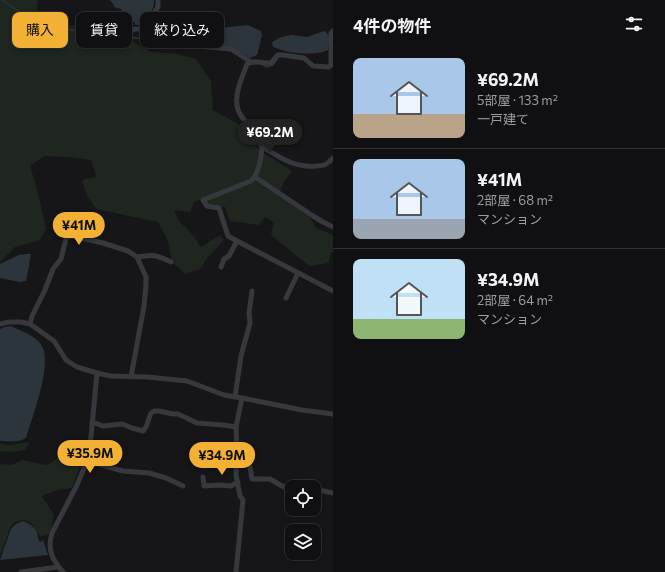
<!DOCTYPE html>
<html lang="ja">
<head>
<meta charset="utf-8">
<style>
  body { margin:0; font-family:Commissioner,"Noto Sans JP",sans-serif; background:#19191b; color:#f1f3f6; height:100vh; display:flex; flex-direction:column; font-size:15px; white-space:nowrap }
  * { box-sizing:border-box; margin:0 }
  p { font-size:13px; color:#9c9d9f }
  .icon { flex:none; width:22px; height:22px; fill:none; stroke:currentColor; stroke-width:2; stroke-linecap:round; stroke-linejoin:round }
  .map { position:relative; flex:1; overflow:hidden }
  .drawer { display:flex; flex-direction:column; background:#101012; width:332px }
  .drawer>* { flex:none }
  .top-card { position:absolute; left:12px; top:12px; width:261px; height:36px; display:flex; gap:8px }
  .tools { position:absolute; left:285px; top:480px; display:grid; gap:8px }
  .tools a { display:grid; place-items:center; width:36px; height:36px; border-radius:8px; background:#101012; box-shadow:0 2px 6px #0003,0 0 0 1px #303032; font-size:20px }
  .price { position:absolute; translate:-50% -34px; padding:0 9px; border-radius:14px; background:#f2b134; color:#111; font-size:13px; line-height:26px; filter:drop-shadow(0 1px 2px #0008) }
  .price::after { content:''; position:absolute; left:50%; top:24px; width:12px; height:9px; margin-left:-6px; background:inherit; clip-path:polygon(0 0,100% 0,50% 100%) }
  .price.current { background:#222; color:#fff }
  ul { padding:0; list-style:none }
  li { display:flex; align-items:center; gap:12px; height:100px; padding:0 20px }
  li+li { border-top:1px solid #303032 }
  li span { display:grid; place-items:center; flex:none; width:112px; height:80px; border-radius:8px; color:#555 }
  li>.icon { margin-inline-start:auto }
  span .icon { width:48px; height:48px; fill:#fffc; stroke-width:1 }
  li b { font-size:17px }
  h2 { display:flex; justify-content:space-between; align-items:center; height:48px; padding:0 20px; font-size:17px }
  .tag { padding:0 14px; border-radius:8px; background:#101012; box-shadow:0 2px 6px #0003,0 0 0 1px #303032; font-size:14px; line-height:36px }
  .tag.current { background:#f2b134; color:#111 }
  main { display:flex; flex:1; min-height:0 }
  .map>svg:first-child { display:block }
  .green { fill:#1e261f }
  .water { fill:#2c353c }
  .lines { fill:none; stroke-linecap:round; stroke-linejoin:round }
  .stream { stroke:#2c353c; stroke-width:1.5 }
  .minor { stroke:#37383d; stroke-width:5 }
</style>
</head>
<body>
<main>
<div class="map">
<svg width="333" height="572" viewBox="0 0 333 572">
  <rect width="100%" height="100%" fill="#161618"/>
  <!-- green -->
  <g class="green">
    <path d="M 0,0 L 38,0 L 36,15 L 40,27 L 91,25 L 121,35 L 151,52 L 178,54 L 196,59 L 211,81 L 213,110 L 240,125 L 259,150 L 292,171 L 283,183 L 279,196 L 309,216 L 316,228 L 333,235 L 333,251 L 330,254 L 329,263 L 309,266 L 271,235 L 274,222 L 265,217 L 259,225 L 230,221 L 225,207 L 210,204 L 201,199 L 194,202 L 190,212 L 174,210 L 179,221 L 191,233 L 201,247 L 220,235 L 224,240 L 209,256 L 200,269 L 185,274 L 172,262 L 168,241 L 158,222 L 96,209 L 87,195 L 82,180 L 97,177 L 91,160 L 68,157 L 44,156 L 30,166 L 37,189 L 46,228 L 40,240 L 15,247 L 0,262 Z"/>
    <path d="M 30,442 L 25,450 L 12,452 L 0,451 L 0,444 L 10,445 Z"/>
    <path d="M 62,454 L 81,464 L 72,488 L 57,490 L 42,496 L 54,515 L 50,533 L 41,537 L 31,523 L 23,520 L 15,522 L 10,528 L 0,556 L 0,464 L 12,465 L 22,460 L 46,465 L 53,462 Z"/>
  </g>
  <!-- water -->
  <g class="water">
    <path d="M 110,0 L 154,0 C 155,7 148,20 142,24 C 139,25 138,25 135,25 L 135,23 L 129,17 L 125,16 L 121,9 L 114,7 L 114,5 Z"/>
    <path d="M 247,25 L 261,31 L 262,35 L 257,55 L 250,58 L 231,47 L 203,42 L 200,39 L 203,30 Z"/>
    <path d="M 324,31 C 331,34 329,43 328,50 C 320,55 294,54 285,51 C 281,50 277,48 273,47 L 272,42 L 279,38 L 286,36 L 292,35 L 307,37 Z"/>
    <path d="M 26,254 L 31,254 L 26,281 L 20,282 L 0,278 L 0,264 L 19,255 Z"/>
    <path d="M 11,326 C 21,331 32,334 40,343 C 55,360 32,417 26,438 C 18,443 9,441 0,441 L 0,329 L 5,327 Z"/>
    <path d="M 23,521 C 28,523 34,526 37,532 C 38,535 37,538 40,542 L 43,540 L 48,555 L 0,560 L 11,529 L 16,524 Z"/>
  </g>
  <g class="lines">
    <!-- stream -->
    <g class="stream">
      <path d="M 2,0 L 30,19 L 87,34 L 148,39"/>
      <path d="M 261,64 L 267,67 L 273,65 L 277,59"/>
    </g>
    <!-- minor -->
    <g class="minor">
      <path d="M 91,21 L 124,34 L 135,29 L 138,29 L 144,28 L 158,7 L 158,0"/>
      <path d="M 144,28 C 143,33 145,35 149,38 L 187,45 L 231,49 L 251,62"/>
      <path d="M 333,31 L 331,33 L 331,65 L 329,67 L 313,66 L 304,58 L 283,55 L 278,55 L 271,63 C 263,64 255,59 247,64 C 243,76 235,91 237,105 C 238,115 246,122 252,128 C 254,130 257,132 259,134 C 265,146 260,172 251,181 L 203,200 L 207,206 L 219,208 L 228,236 L 237,241 L 333,291"/>
      <path d="M 261,146 C 279,157 294,168 316,166 C 319,166 323,166 326,164 C 328,163 331,160 333,158"/>
      <path d="M 255,177 L 313,216 L 323,222 L 333,227"/>
      <path d="M 221,267 L 224,259 L 229,256 L 237,241"/>
      <path d="M 286,298 L 298,273"/>
      <path d="M 0,324 L 9,322 L 21,322 L 30,324 L 54,341 L 66,360 L 77,367 L 97,373 L 111,376 L 147,377 L 187,381 L 224,395 L 242,398 L 302,410 L 333,414"/>
      <path d="M 30,324 L 32,316 L 45,290 L 53,269 L 61,259 L 67,235 L 103,243 L 128,251 L 137,257 C 153,254 157,255 171,262"/>
      <path d="M 131,377 L 144,306 L 146,285 L 146,277 L 137,257"/>
      <path d="M 235,397 L 241,356 L 250,323 L 249,313 L 252,291"/>
      <path d="M 92,422 L 103,426 L 122,424 L 132,428 L 143,431 L 146,427 L 151,413 L 154,411 L 159,411 L 173,414 L 178,414 L 197,423 L 223,425 L 236,427"/>
      <path d="M 87,461 L 123,471 L 149,473 L 166,478 L 183,486"/>
      <path d="M 250,467 L 252,479 L 270,479 L 282,486 L 292,488"/>
      <path d="M 203,477 L 204,486 L 220,485 L 231,486 L 238,482"/>
      <path d="M 314,489 L 333,493"/>
      <path d="M 21,572 L 58,567"/>
      <path d="M 63,572 C 52,560 47,549 52,533 L 77,485 L 87,461 L 91,437 L 97,373"/>
      <path d="M 236,572 L 243,500 L 240,496 L 236,475 L 237,456 L 236,427 L 242,398"/>
    </g>
  </g>
</svg>
<div class="tools">
<a><svg class="icon" aria-label="locate" viewBox="0 0 24 24"><circle cx="12" cy="12" r="6"/><path d="M12 2v4M12 18v4M2 12h4M18 12h4"/></svg></a>
<a><svg class="icon" aria-label="layers" viewBox="0 0 24 24"><path d="M12 4l9 5-9 5-9-5zM3 14l9 5 9-5"/></svg></a>
</div>
<b class="price current" style="left:270px;top:153px">¥69.2M</b>
<b class="price" style="left:79px;top:246px">¥41M</b>
<b class="price" style="left:90px;top:474px">¥35.9M</b>
<b class="price" style="left:222px;top:476px">¥34.9M</b>
<div class="top-card">
<a class="tag current">購入</a>
<a class="tag">賃貸</a>
<a class="tag">絞り込み</a>
</div>
</div>
<section class="drawer">
<h2>4件の物件<svg class="icon" aria-label="filters" viewBox="0 0 24 24"><path d="M4 7h16M4 17h16"/><circle cx="9" cy="7" r="2"/><circle cx="15" cy="17" r="2"/></svg></h2>
<ul>
<li><span style="background:linear-gradient(#a9c7e8 70%,#b9a48a 0)"><svg class="icon" aria-label="home" viewBox="0 0 24 24"><path d="M3 11l9-7 9 7M6 9v11h12V9"/></svg></span><div><b>¥69.2M</b><p>5部屋 · 133 m²</p><p>一戸建て</p></div></li>
<li><span style="background:linear-gradient(#a9c7e8 75%,#9aa5b1 0)"><svg class="icon" aria-label="home" viewBox="0 0 24 24"><path d="M3 11l9-7 9 7M6 9v11h12V9"/></svg></span><div><b>¥41M</b><p>2部屋 · 68 m²</p><p>マンション</p></div></li>
<li><span style="background:linear-gradient(#bfe0f5 75%,#8fb573 0)"><svg class="icon" aria-label="home" viewBox="0 0 24 24"><path d="M3 11l9-7 9 7M6 9v11h12V9"/></svg></span><div><b>¥34.9M</b><p>2部屋 · 64 m²</p><p>マンション</p></div></li>
</ul>
</section>
</main>
</body>
</html>
